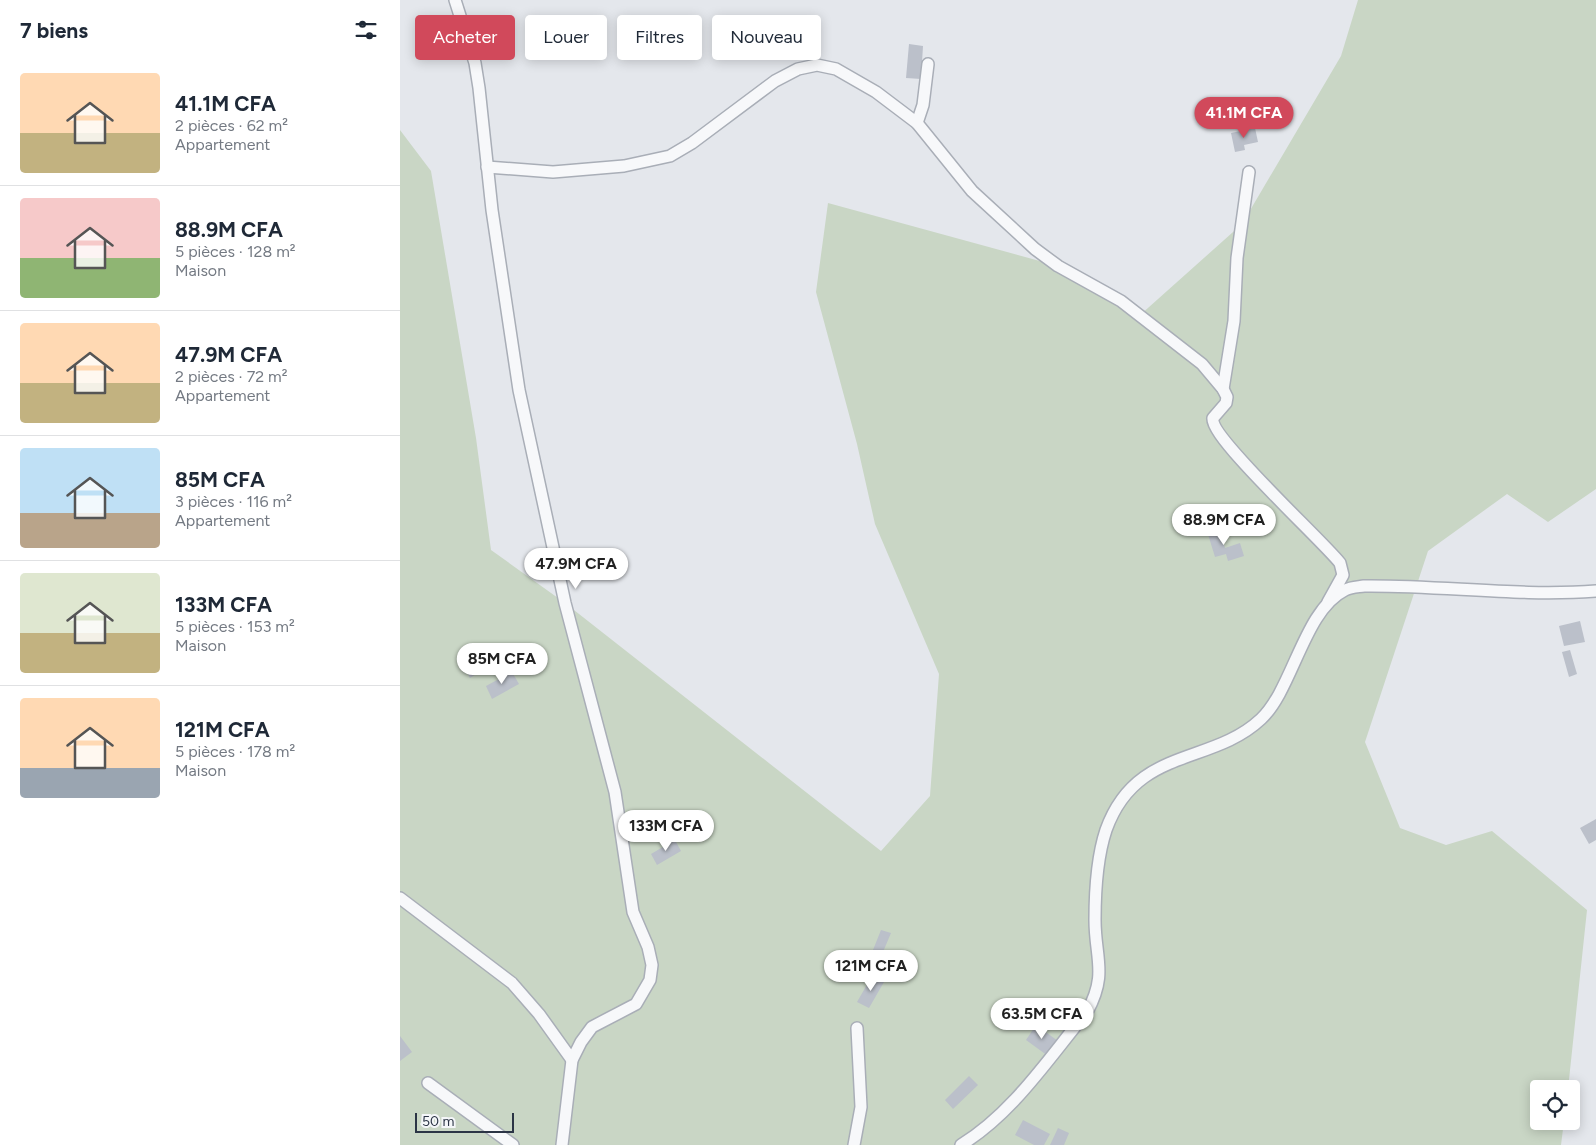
<!DOCTYPE html>
<html lang="fr">
<head>
<meta charset="utf-8">
<style>
  body { margin:0; font-family:Figtree,sans-serif; background:#f6f6f7; color:#1f2937; height:100vh; display:flex; flex-direction:column; font-size:19px; white-space:nowrap }
  * { box-sizing:border-box; margin:0 }
  p { font-size:16px; color:#747a83 }
  .icon { flex:none; width:28px; height:28px; fill:none; stroke:currentColor; stroke-width:2; stroke-linecap:round; stroke-linejoin:round }
  .map { position:relative; flex:1; overflow:hidden }
  .panel { display:flex; flex-direction:column; background:#fff; width:400px }
  .panel>* { flex:none }
  .guide { position:absolute; left:15px; top:15px; width:475px; height:45px; display:flex; gap:10px }
  .buttons { position:absolute; left:1130px; top:1080px; display:grid; gap:10px }
  .buttons a { display:grid; place-items:center; width:50px; height:50px; border-radius:5px; background:#fff; box-shadow:0 2px 12px #0003; font-size:25px }
  .scale { position:absolute; left:15px; bottom:12px; width:99px; box-sizing:border-box; padding-left:5px; border:2px solid #2b3445; border-top:0; font-size:14px; line-height:18px; white-space:nowrap; color:#2b3445; -webkit-text-stroke:4px #f4f6f9; paint-order:stroke }
  .price { position:absolute; translate:-50% -42px; padding:0 11px; border-radius:18px; background:#fff; color:#222; font-size:16px; line-height:32px; filter:drop-shadow(0 1px 2px #0008) }
  .price::after { content:''; position:absolute; left:50%; top:30px; width:15px; height:11px; margin-left:-8px; background:inherit; clip-path:polygon(0 0,100% 0,50% 100%) }
  .price.selected { background:#d1495b; color:#fff }
  ul { padding:0; list-style:none }
  li { display:flex; align-items:center; gap:15px; height:125px; padding:0 20px }
  li+li { border-top:1px solid #e0e1e3 }
  li span { display:grid; place-items:center; flex:none; width:140px; height:100px; border-radius:5px; color:#555 }
  li>.icon { margin-inline-start:auto }
  span .icon { width:60px; height:60px; fill:#fffc; stroke-width:1 }
  li b { font-size:21px }
  h2 { display:flex; justify-content:space-between; align-items:center; height:60px; padding:0 20px; font-size:21px }
  .chip { padding:0 18px; border-radius:5px; background:#fff; box-shadow:0 2px 12px #0003; font-size:18px; line-height:45px }
  .chip.selected { background:#d1495b; color:#fff }
  main { display:flex; flex:1; min-height:0 }
  .map>svg:first-child { display:block }
  .green { fill:#c9d6c5 }
  .building { fill:#bbc0ca }
  .lines { fill:none; stroke-linecap:round; stroke-linejoin:round }
  .street-casing { stroke:#a9aeb7; stroke-width:14 }
  .street { stroke:#f7f8fa; stroke-width:11 }
</style>
</head>
<body>
<main>
<section class="panel">
<h2>7 biens<svg class="icon" aria-label="filters" viewBox="0 0 24 24"><path d="M4 7h16M4 17h16"/><circle cx="9" cy="7" r="2"/><circle cx="15" cy="17" r="2"/></svg></h2>
<ul>
<li><span style="background:linear-gradient(#ffd9b3 60%,#c2b280 0)"><svg class="icon" aria-label="home" viewBox="0 0 24 24"><path d="M3 11l9-7 9 7M6 9v11h12V9"/></svg></span><div><b>41.1M CFA</b><p>2 pièces · 62 m²</p><p>Appartement</p></div></li>
<li><span style="background:linear-gradient(#f6c9c9 60%,#8fb573 0)"><svg class="icon" aria-label="home" viewBox="0 0 24 24"><path d="M3 11l9-7 9 7M6 9v11h12V9"/></svg></span><div><b>88.9M CFA</b><p>5 pièces · 128 m²</p><p>Maison</p></div></li>
<li><span style="background:linear-gradient(#ffd9b3 60%,#c2b280 0)"><svg class="icon" aria-label="home" viewBox="0 0 24 24"><path d="M3 11l9-7 9 7M6 9v11h12V9"/></svg></span><div><b>47.9M CFA</b><p>2 pièces · 72 m²</p><p>Appartement</p></div></li>
<li><span style="background:linear-gradient(#bfe0f5 65%,#b9a48a 0)"><svg class="icon" aria-label="home" viewBox="0 0 24 24"><path d="M3 11l9-7 9 7M6 9v11h12V9"/></svg></span><div><b>85M CFA</b><p>3 pièces · 116 m²</p><p>Appartement</p></div></li>
<li><span style="background:linear-gradient(#dfe7d0 60%,#c2b280 0)"><svg class="icon" aria-label="home" viewBox="0 0 24 24"><path d="M3 11l9-7 9 7M6 9v11h12V9"/></svg></span><div><b>133M CFA</b><p>5 pièces · 153 m²</p><p>Maison</p></div></li>
<li><span style="background:linear-gradient(#ffd9b3 70%,#9aa5b1 0)"><svg class="icon" aria-label="home" viewBox="0 0 24 24"><path d="M3 11l9-7 9 7M6 9v11h12V9"/></svg></span><div><b>121M CFA</b><p>5 pièces · 178 m²</p><p>Maison</p></div></li>
</ul>
</section>
<div class="map">
<svg width="1196" height="1145" viewBox="0 0 1196 1145">
  <rect width="100%" height="100%" fill="#e4e7ec"/>
  <!-- green -->
  <path class="green" d="M 958,0 L 1196,0 L 1196,489 L 1148,522 L 1107,494 L 1028,551 L 965,742 L 1000,828 L 1046,845 L 1092,831 L 1187,910 L 1168,1089 L 1139,1089 L 1139,1121 L 1164,1121 L 1161,1145 L 0,1145 L 0,130 L 31,171 L 76,438 L 91,550 L 165,603 L 481,851 L 530,796 L 539,674 L 475,524 L 457,444 L 416,292 L 428,203 L 658,266 L 739,316 L 842,224 L 941,56 Z"/>
  <!-- building -->
  <g class="building">
    <path d="M 509,44 L 523,46 L 521,79 L 506,78 Z"/>
    <path d="M 855,128 L 858,142 L 844,145 L 845,150 L 835,152 L 831,133 Z"/>
    <path d="M 819,527 L 825,548 L 840,543 L 844,556 L 828,561 L 826,554 L 815,557 L 807,531 Z"/>
    <path d="M 1180,621 L 1185,642 L 1164,646 L 1159,626 Z"/>
    <path d="M 83,644 L 91,657 L 77,664 L 81,671 L 70,678 L 58,657 Z"/>
    <path d="M 1170,650 L 1177,674 L 1169,677 L 1162,652 Z"/>
    <path d="M 112,672 L 119,684 L 92,699 L 86,686 Z"/>
    <path d="M 278,818 L 288,831 L 278,838 L 268,825 Z"/>
    <path d="M 1196,819 L 1196,840 L 1189,844 L 1180,828 Z"/>
    <path d="M 275,840 L 281,851 L 257,865 L 251,854 Z"/>
    <path d="M 481,930 L 491,933 L 480,959 L 471,955 Z"/>
    <path d="M 472,976 L 484,982 L 469,1008 L 457,1002 Z"/>
    <path d="M 636,1025 L 658,1041 L 648,1056 L 626,1040 Z"/>
    <path d="M 0,1036 L 12,1052 L 0,1061 Z"/>
    <path d="M 569,1076 L 578,1085 L 553,1109 L 545,1100 Z"/>
    <path d="M 623,1120 L 650,1134 L 644,1145 L 634,1145 L 615,1135 Z"/>
    <path d="M 658,1128 L 669,1133 L 664,1145 L 650,1145 Z"/>
  </g>
  <g class="lines">
    <!-- street casing -->
    <g class="street-casing">
      <g id="street">
        <path d="M 55,0 L 75,63 L 79,88 L 92,210 L 119,390 L 165,603 L 215,792 L 233,912 L 248,947 L 252,965 L 250,980 L 236,1004 L 192,1027 L 181,1042 L 172,1060 L 162,1145"/>
        <path d="M 517,123 L 523,105 L 528,64"/>
        <path d="M 87,167 L 153,172 L 224,166 L 270,156 L 292,143 L 375,81 L 398,69 L 417,65 L 436,69 L 476,92 L 517,123 L 572,191 L 635,249 L 658,266 L 721,301 L 802,364 L 823,389 L 827,397 L 826,403 L 813,418 C 809,437 922,540 940,563 L 943,575 L 928,602"/>
        <path d="M 823,389 L 834,321 L 837,258 L 849,172"/>
        <path d="M 0,898 L 112,983 L 139,1014 L 172,1060"/>
        <path d="M 28,1083 L 113,1145"/>
        <path d="M 454,1145 L 461,1107 L 457,1028"/>
        <path d="M 561,1145 C 613,1113 648,1059 687,1012 C 708,974 695,958 695,920 C 695,890 697,857 706,830 C 736,746 811,766 861,719 C 893,689 904,610 945,590 C 951,587 958,587 964,586 C 1042,585 1118,597 1196,591"/>
      </g>
    </g>
    <!-- street -->
    <use href="#street" class="street"/>
  </g>
</svg>
<div class="buttons">
<a><svg class="icon" aria-label="locate" viewBox="0 0 24 24"><circle cx="12" cy="12" r="6"/><path d="M12 2v4M12 18v4M2 12h4M18 12h4"/></svg></a>
</div>
<div class="scale">50 m</div>
<b class="price selected" style="left:844px;top:139px">41.1M CFA</b>
<b class="price" style="left:824px;top:546px">88.9M CFA</b>
<b class="price" style="left:176px;top:590px">47.9M CFA</b>
<b class="price" style="left:102px;top:685px">85M CFA</b>
<b class="price" style="left:266px;top:852px">133M CFA</b>
<b class="price" style="left:471px;top:992px">121M CFA</b>
<b class="price" style="left:642px;top:1040px">63.5M CFA</b>
<div class="guide">
<a class="chip selected">Acheter</a>
<a class="chip">Louer</a>
<a class="chip">Filtres</a>
<a class="chip">Nouveau</a>
</div>
</div>
</main>
</body>
</html>
